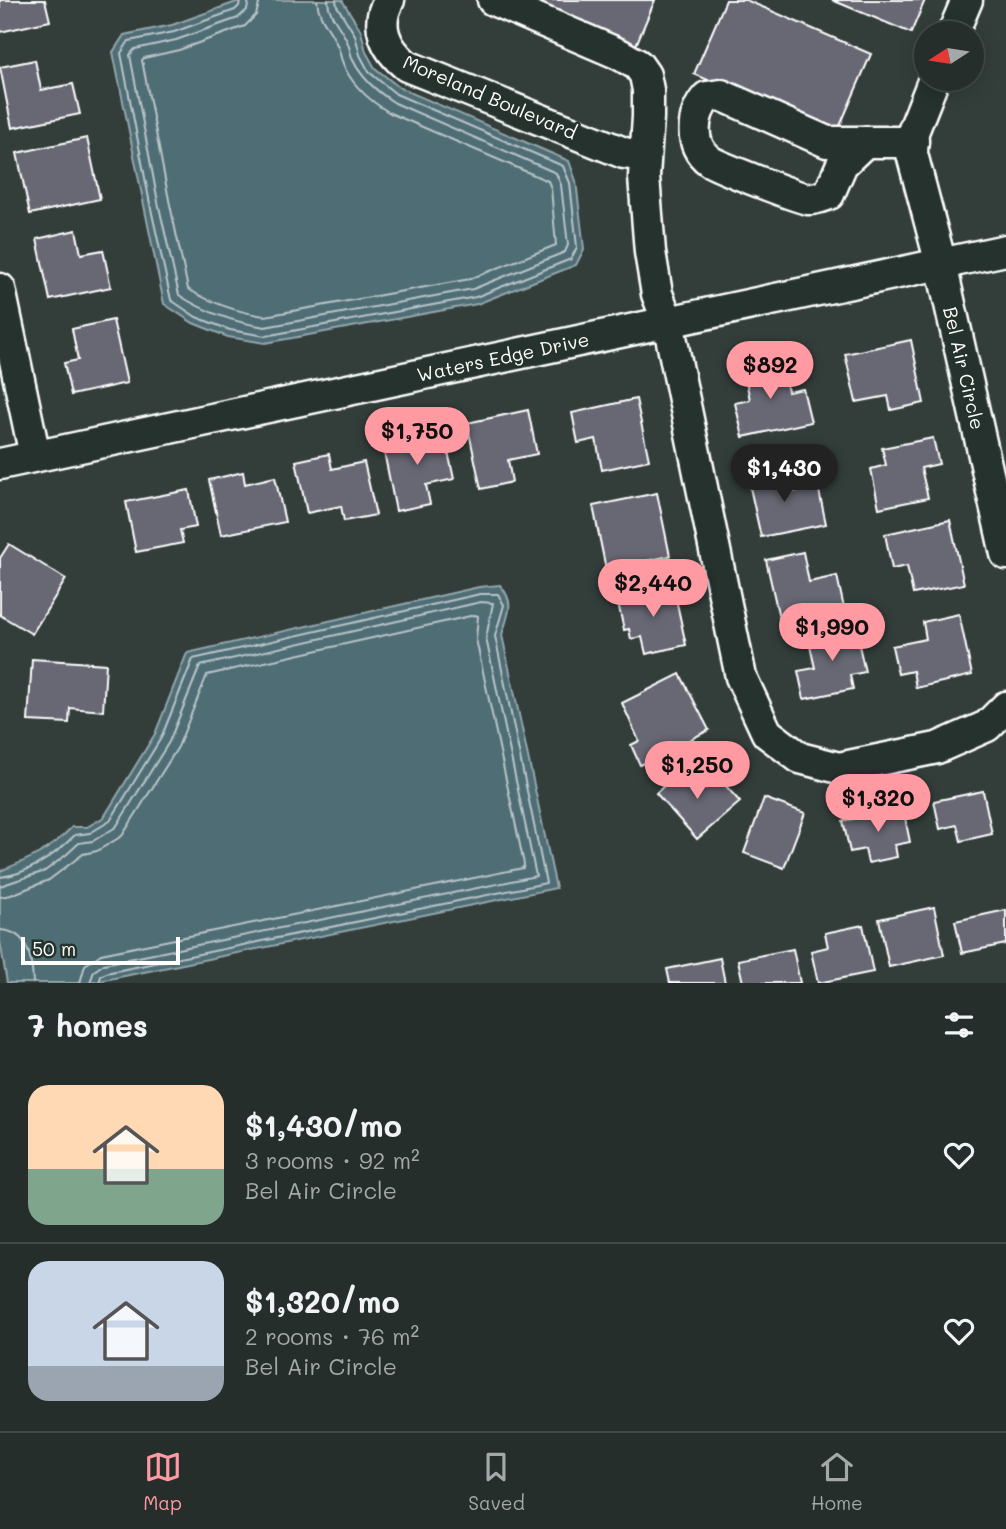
<!DOCTYPE html>
<html lang="en">
<head>
<meta charset="utf-8">
<style>
  body { margin:0; font-family:Mali,sans-serif; background:#323a38; color:#f1f3f6; height:100vh; display:flex; flex-direction:column; font-size:26px; white-space:nowrap }
  * { box-sizing:border-box; margin:0 }
  p { font-size:23px; color:#a4a8a9 }
  .icon { flex:none; width:38px; height:38px; fill:none; stroke:currentColor; stroke-width:2; stroke-linecap:round; stroke-linejoin:round }
  .map { position:relative; height:983px; overflow:hidden }
  .details { display:flex; flex-direction:column; background:#262e2c; flex:1 }
  .details>* { flex:none }
  .needle { width:46px; rotate:258deg }
  .controls { position:absolute; left:914px; top:21px; display:grid; gap:14px }
  .controls a { display:grid; place-items:center; width:70px; height:70px; border-radius:50%; background:#262e2c; box-shadow:0 4px 18px #0003,0 0 0 2px #424a48; font-size:35px }
  .scale { position:absolute; left:21px; bottom:18px; width:159px; box-sizing:border-box; padding-left:7px; border:4px solid #fff; border-top:0; font-size:19px; line-height:24px; white-space:nowrap; color:#fff; -webkit-text-stroke:5px #26332d; paint-order:stroke }
  .price { position:absolute; translate:-50% -60px; padding:0 16px; border-radius:24px; background:#ff9aa2; color:#111; font-size:23px; line-height:46px; filter:drop-shadow(0 2px 4px #0008) }
  .price::after { content:''; position:absolute; left:50%; top:42px; width:21px; height:16px; margin-left:-10px; background:inherit; clip-path:polygon(0 0,100% 0,50% 100%) }
  .price.active { background:#222; color:#fff }
  ul { padding:0; list-style:none }
  li { display:flex; align-items:center; gap:21px; height:175px; padding:0 28px }
  li+li { border-top:2px solid #424a48 }
  li span { display:grid; place-items:center; flex:none; width:196px; height:140px; border-radius:21px; color:#555 }
  li>.icon { margin-inline-start:auto }
  span .icon { width:84px; height:84px; fill:#fffc; stroke-width:1 }
  li b { font-size:30px }
  h2 { display:flex; justify-content:space-between; align-items:center; height:84px; padding:0 28px; font-size:30px }
  .menu { display:flex; justify-content:space-around; align-items:center; height:98px; border-top:2px solid #424a48; background:#262e2c; font-size:19px; color:#a4a8a9 }
  .menu a { display:grid; justify-items:center; gap:4px }
  .menu .active { color:#ff9aa2 }
  .map>svg:first-child { display:block }
  .water { fill:#4f6d75; stroke:#95a7ac; stroke-width:2 }
  .lines { fill:none; stroke-linecap:round; stroke-linejoin:round }
  .shore { stroke:#b9c5c8; stroke-width:2 }
  .building { fill:#686874; stroke:#fff; stroke-width:2 }
  .minor-casing { stroke:#fff; stroke-width:35 }
  .minor { stroke:#26332d; stroke-width:30 }
  .labels { text-anchor:middle; stroke-width:5; stroke-linejoin:round; paint-order:stroke }
  .street-label { font-size:19px; fill:#fff; stroke:#26332d }
</style>
</head>
<body>
<div class="map">
<svg width="1006" height="983" viewBox="0 0 1006 983">
  <rect width="100%" height="100%" fill="#333e3b"/>
  <filter id="ink" filterUnits="userSpaceOnUse"><feTurbulence type="fractalNoise" baseFrequency=".0143" numOctaves="2"/><feDisplacementMap in="SourceGraphic" scale="14" xChannelSelector="R" yChannelSelector="G"/><feConvolveMatrix kernelMatrix="1 2 1 2 8 2 1 2 1" color-interpolation-filters="sRGB"/></filter>
  <g filter="url(#ink)">
    <!-- water -->
    <g class="water">
      <path d="M 242,0 L 342,0 L 361,31 L 366,52 L 375,68 L 400,88 L 569,161 L 576,181 L 584,249 L 576,265 L 477,304 L 265,343 L 228,337 L 193,323 L 164,304 L 113,52 L 124,35 L 172,25 Z"/>
      <path d="M 500,585 C 516,604 508,613 502,635 L 556,888 L 90,983 L 7,983 L 0,941 L 0,871 C 30,859 49,851 72,827 L 87,827 L 104,817 L 155,734 L 187,653 L 479,587 Z"/>
    </g>
    <g class="lines">
      <!-- shore -->
      <g class="shore">
        <path d="M 240,0 L 239,6 L 235,10 L 174,32 L 129,41 L 121,53 L 150,204 L 171,300 L 196,317 L 230,330 L 265,336 L 476,297 L 571,259 L 577,247 L 570,183 L 563,166 L 396,94 L 369,72 L 360,55 L 355,35 L 337,6 L 336,0"/>
        <path d="M 249,0 L 247,10 L 238,18 L 176,40 L 135,49 L 130,55 L 158,202 L 179,295 C 206,313 233,322 265,327 L 473,289 L 565,252 L 568,245 L 561,185 L 556,173 L 395,103 C 377,92 362,79 353,60 C 350,54 350,46 346,39 C 340,26 328,15 328,0"/>
        <path d="M 260,0 L 256,15 L 245,26 L 179,50 L 144,58 L 142,60 L 169,200 L 188,289 C 213,304 237,312 265,316 L 470,279 L 556,245 L 551,188 L 548,181 L 390,113 C 370,101 350,84 342,61 C 340,56 340,50 337,45 C 331,30 318,18 317,0"/>
        <path d="M 0,877 C 29,874 55,855 75,835 L 90,833 L 110,821 L 161,738 L 193,659 L 480,594 L 498,594 L 504,605 L 495,636 L 546,883 L 106,973 L 101,976 L 99,983"/>
        <path d="M 0,886 L 45,871 L 66,855 L 79,843 L 93,841 L 116,827 L 169,742 L 200,666 L 481,602 L 493,603 L 486,638 L 536,876 L 104,964 L 94,971 L 90,983"/>
        <path d="M 0,897 L 11,895 L 49,880 L 83,854 L 97,851 L 122,836 L 178,747 L 207,675 L 475,615 L 478,616 L 476,639 L 524,864 L 523,868 L 101,954 L 85,965 L 80,983"/>
        <path d="M 0,930 C 29,931 32,959 33,983"/>
      </g>
    </g>
    <!-- building -->
    <g class="building">
      <path d="M 0,0 L 45,0 L 50,21 L 0,32 Z"/>
      <path d="M 518,0 L 655,0 L 634,50 Z"/>
      <path d="M 726,0 L 746,0 L 871,54 L 836,135 L 694,74 Z"/>
      <path d="M 832,0 L 925,0 L 911,33 Z"/>
      <path d="M 35,60 L 41,90 L 73,84 L 80,114 L 12,128 L 0,67 Z"/>
      <path d="M 87,138 L 100,199 L 30,214 L 17,153 Z"/>
      <path d="M 76,230 L 81,254 L 103,250 L 111,287 L 50,300 L 37,239 Z"/>
      <path d="M 113,320 L 127,383 L 71,395 L 64,363 L 78,360 L 72,329 Z"/>
      <path d="M 911,340 L 924,403 L 891,410 L 888,396 L 856,402 L 845,354 Z"/>
      <path d="M 781,358 L 788,392 L 803,389 L 811,422 L 743,437 L 735,403 L 750,400 L 743,366 Z"/>
      <path d="M 636,399 L 649,460 L 602,470 L 596,439 L 578,443 L 572,413 Z"/>
      <path d="M 528,410 L 537,454 L 508,460 L 512,482 L 481,489 L 467,423 Z"/>
      <path d="M 443,429 L 454,479 L 426,485 L 430,504 L 396,511 L 382,442 Z"/>
      <path d="M 933,438 L 939,464 L 921,468 L 928,498 L 879,508 L 871,469 L 886,465 L 882,448 Z"/>
      <path d="M 329,454 L 332,469 L 364,462 L 376,515 L 344,521 L 341,506 L 307,513 L 296,461 Z"/>
      <path d="M 782,467 L 787,493 L 818,486 L 826,524 L 761,537 L 747,474 Z"/>
      <path d="M 243,472 L 245,484 L 275,477 L 285,522 L 221,535 L 209,480 Z"/>
      <path d="M 189,490 L 196,527 L 180,530 L 183,543 L 136,552 L 126,502 Z"/>
      <path d="M 657,493 L 670,556 L 606,569 L 593,506 Z"/>
      <path d="M 950,520 L 964,584 L 913,594 L 907,566 L 892,569 L 885,534 Z"/>
      <path d="M 9,544 L 66,579 L 32,634 L 0,615 L 0,558 Z"/>
      <path d="M 803,552 L 809,582 L 837,576 L 844,608 L 780,622 L 766,560 Z"/>
      <path d="M 673,585 L 686,645 L 646,654 L 642,637 L 631,639 L 629,629 L 624,630 L 617,598 Z"/>
      <path d="M 959,614 L 972,675 L 916,688 L 913,671 L 898,674 L 892,646 L 926,639 L 923,622 Z"/>
      <path d="M 855,627 L 865,672 L 850,675 L 853,689 L 804,699 L 798,671 L 815,668 L 808,637 Z"/>
      <path d="M 32,659 L 106,664 L 103,711 L 70,708 L 69,723 L 28,721 Z"/>
      <path d="M 680,674 L 709,730 L 640,765 L 631,745 L 639,741 L 622,703 Z"/>
      <path d="M 686,766 L 706,788 L 718,777 L 740,802 L 697,839 L 656,793 Z"/>
      <path d="M 983,791 L 992,834 L 961,841 L 957,825 L 940,829 L 934,801 Z"/>
      <path d="M 764,798 L 805,813 L 784,868 L 744,853 Z"/>
      <path d="M 903,808 L 910,842 L 895,845 L 897,857 L 868,863 L 865,849 L 850,852 L 843,821 Z"/>
      <path d="M 934,907 L 944,955 L 889,967 L 879,919 Z"/>
      <path d="M 1006,910 L 1006,944 L 962,953 L 955,921 Z"/>
      <path d="M 863,925 L 873,972 L 818,983 L 811,951 L 828,947 L 825,933 Z"/>
      <path d="M 793,949 L 800,983 L 743,983 L 738,960 Z"/>
      <path d="M 720,958 L 725,983 L 670,983 L 667,969 Z"/>
    </g>
    <g class="lines">
      <!-- minor casing -->
      <g class="minor-casing">
        <g id="minor">
          <path d="M 389,0 C 374,26 386,49 407,66 L 624,153 L 644,156"/>
          <path d="M 493,0 L 619,54 L 638,65 L 645,75 L 648,90 L 648,117 L 644,177 L 650,252 L 657,294 L 668,322 L 741,677 L 767,733 L 800,758 L 839,768 L 937,748 L 987,726 L 1006,707"/>
          <path d="M 953,33 L 967,0"/>
          <path d="M 934,79 L 913,132 L 912,154 L 941,264 L 1006,554"/>
          <path d="M 864,143 L 842,164 L 829,194 C 823,196 814,200 808,199 C 799,198 717,166 710,161 C 688,146 692,114 707,97 L 721,95 L 827,142 L 913,142"/>
          <path d="M 0,289 L 35,456"/>
          <path d="M 0,464 L 1006,250"/>
        </g>
      </g>
      <!-- minor -->
      <use href="#minor" class="minor"/>
    </g>
  </g>
  <g class="labels">
    <!-- street labels -->
    <g class="street-label">
      <text transform="translate(490 97) rotate(23)" y="7">Moreland Boulevard</text>
      <text transform="translate(503 357) rotate(-12)" y="7">Waters Edge Drive</text>
      <text transform="translate(964 368) rotate(77)" y="7">Bel Air Circle</text>
    </g>
  </g>
</svg>
<div class="controls">
<a><svg class="needle" viewBox="-14 -14 28 28"><path d="M0-13l5 13h-10z" fill="#e53935"/><path d="M0 13l5-13h-10z" fill="#a4a8a9"/></svg></a>
</div>
<div class="scale">50 m</div>
<b class="price" style="left:770px;top:401px">$892</b>
<b class="price" style="left:417px;top:467px">$1,750</b>
<b class="price active" style="left:784px;top:504px">$1,430</b>
<b class="price" style="left:653px;top:619px">$2,440</b>
<b class="price" style="left:832px;top:663px">$1,990</b>
<b class="price" style="left:697px;top:801px">$1,250</b>
<b class="price" style="left:878px;top:834px">$1,320</b>
</div>
<section class="details">
<h2>7 homes<svg class="icon" aria-label="filters" viewBox="0 0 24 24"><path d="M4 7h16M4 17h16"/><circle cx="9" cy="7" r="2"/><circle cx="15" cy="17" r="2"/></svg></h2>
<ul>
<li><span style="background:linear-gradient(#ffd9b3 60%,#7fa58c 0)"><svg class="icon" aria-label="home" viewBox="0 0 24 24"><path d="M3 11l9-7 9 7M6 9v11h12V9"/></svg></span><div><b>$1,430/mo</b><p>3 rooms · 92 m²</p><p>Bel Air Circle</p></div><svg class="icon" aria-label="heart" viewBox="0 0 24 24"><path d="M12 20l-8-8c-3-5 5-10 8-4 3-6 11-1 8 4z"/></svg></li>
<li><span style="background:linear-gradient(#c9d6e8 75%,#9aa5b1 0)"><svg class="icon" aria-label="home" viewBox="0 0 24 24"><path d="M3 11l9-7 9 7M6 9v11h12V9"/></svg></span><div><b>$1,320/mo</b><p>2 rooms · 76 m²</p><p>Bel Air Circle</p></div><svg class="icon" aria-label="heart" viewBox="0 0 24 24"><path d="M12 20l-8-8c-3-5 5-10 8-4 3-6 11-1 8 4z"/></svg></li>
</ul>
</section>
<nav class="menu">
<a class="active"><svg class="icon" aria-label="map" viewBox="0 0 24 24"><path d="M3 6l6-2 6 2 6-2v14l-6 2-6-2-6 2zM9 4v14M15 6v14"/></svg>Map</a>
<a><svg class="icon" aria-label="saved" viewBox="0 0 24 24"><path d="M7 4h10v16l-5-4-5 4z"/></svg>Saved</a>
<a><svg class="icon" aria-label="home" viewBox="0 0 24 24"><path d="M3 11l9-7 9 7M6 9v11h12V9"/></svg>Home</a>
</nav>
</body>
</html>
